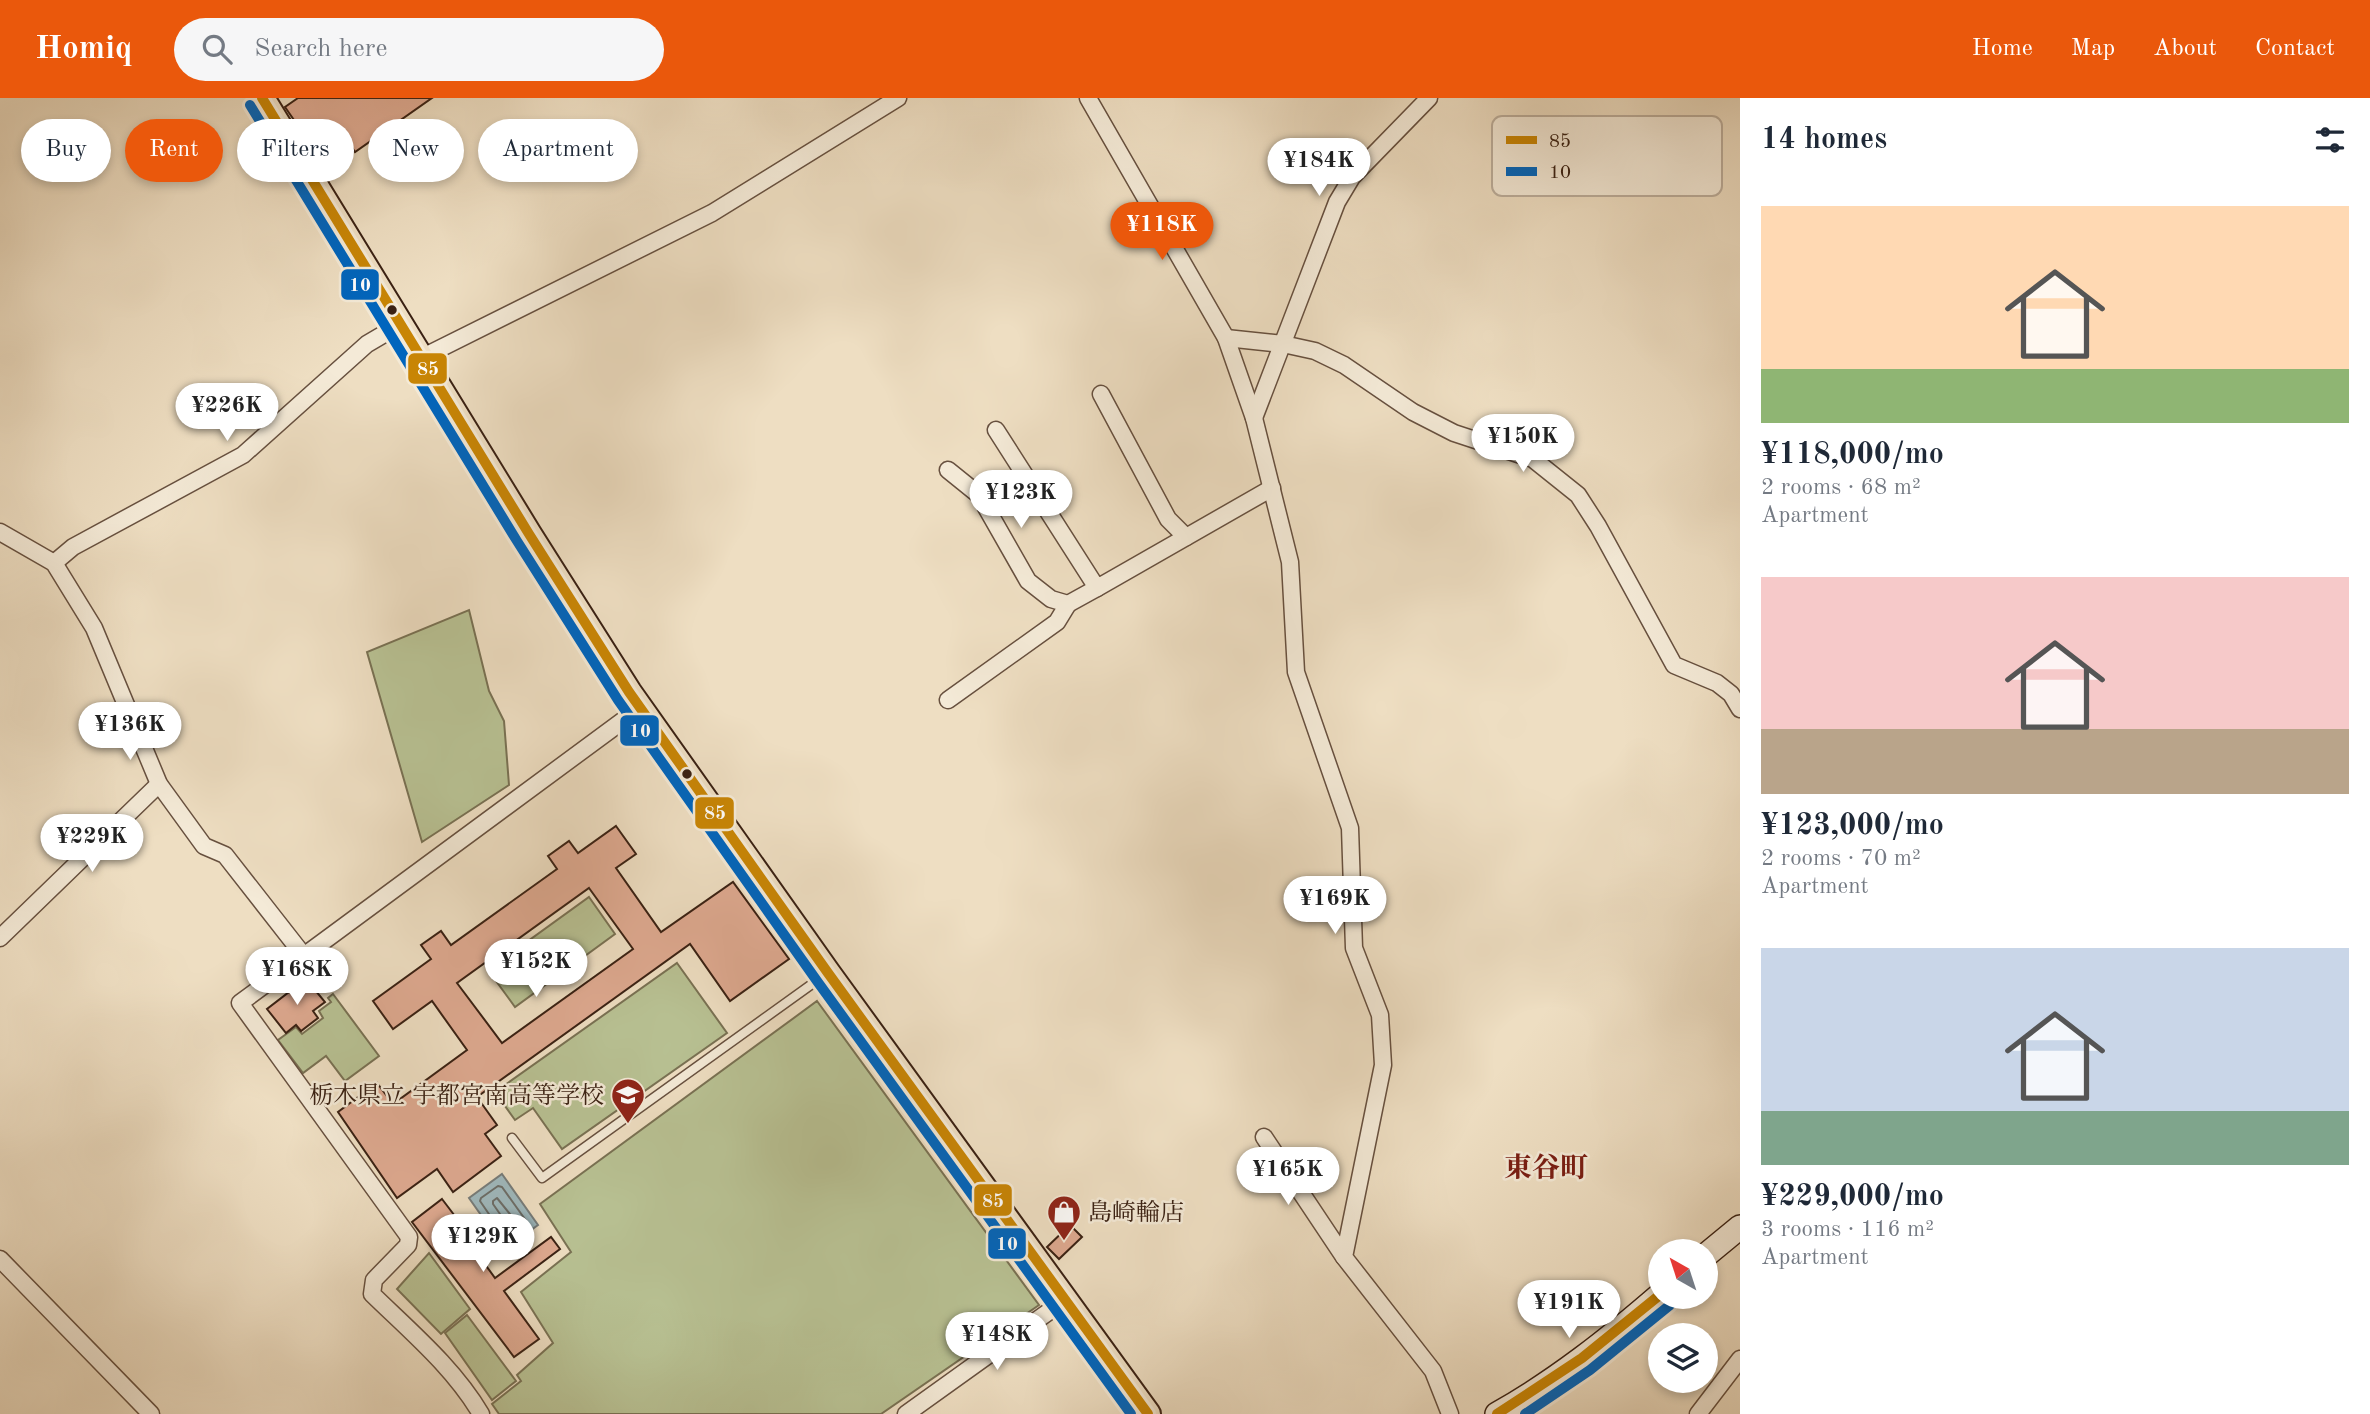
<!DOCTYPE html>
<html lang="en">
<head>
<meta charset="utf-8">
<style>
  body { margin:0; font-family:"Old Standard TT","Noto Serif JP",serif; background:#f6f6f7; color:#1f2937; height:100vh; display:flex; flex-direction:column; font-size:26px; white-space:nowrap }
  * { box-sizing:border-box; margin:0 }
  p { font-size:23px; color:#747a83 }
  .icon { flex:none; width:38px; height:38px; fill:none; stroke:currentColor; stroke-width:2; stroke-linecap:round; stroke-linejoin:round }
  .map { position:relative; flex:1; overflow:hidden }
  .side { display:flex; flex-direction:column; background:#fff; width:630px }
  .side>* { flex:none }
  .top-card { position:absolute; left:21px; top:21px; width:665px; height:63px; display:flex; gap:14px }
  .needle { width:46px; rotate:321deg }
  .controls { position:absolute; left:1648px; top:1141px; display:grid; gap:14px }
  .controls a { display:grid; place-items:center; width:70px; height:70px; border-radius:50%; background:#fff; box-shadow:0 4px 10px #0003; font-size:35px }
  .price { position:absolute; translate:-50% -60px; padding:0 16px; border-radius:24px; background:#fff; color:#222; font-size:23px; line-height:46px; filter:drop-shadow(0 2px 4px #0008) }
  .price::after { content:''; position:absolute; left:50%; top:42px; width:21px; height:16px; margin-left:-10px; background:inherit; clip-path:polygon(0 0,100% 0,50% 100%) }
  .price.active { background:#ea580c; color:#fff }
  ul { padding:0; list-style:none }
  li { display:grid; align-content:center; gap:14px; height:371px; padding:0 21px }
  li span { display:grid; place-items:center; height:217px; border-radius:0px; color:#555 }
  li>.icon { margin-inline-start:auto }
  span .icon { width:126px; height:126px; fill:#fffc; stroke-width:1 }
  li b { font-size:30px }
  h2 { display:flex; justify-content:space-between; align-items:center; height:84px; padding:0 21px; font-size:30px }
  .tag { padding:0 24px; border-radius:32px; background:#fff; box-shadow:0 4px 10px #0003; font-size:24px; line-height:63px }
  .tag.active { background:#ea580c; color:#fff }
  header { display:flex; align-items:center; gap:42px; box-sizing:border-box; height:98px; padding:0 35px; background:#ea580c; color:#fff }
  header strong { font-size:33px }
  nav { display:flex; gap:38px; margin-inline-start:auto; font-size:24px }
  .search { width:490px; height:63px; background:#f6f6f7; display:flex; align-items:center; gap:18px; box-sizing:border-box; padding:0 24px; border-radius:38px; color:#747a83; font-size:26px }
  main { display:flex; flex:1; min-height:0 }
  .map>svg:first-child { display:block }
  .green { fill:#b8c193; stroke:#797153; stroke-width:2 }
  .water { fill:#9fb9be; stroke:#777c7a; stroke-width:2 }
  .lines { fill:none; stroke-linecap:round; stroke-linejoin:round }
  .shore { stroke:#6c6d68; stroke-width:2 }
  .building { fill:#dea990; stroke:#3a2113; stroke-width:2; fill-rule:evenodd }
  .service-casing { stroke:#67503f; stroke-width:11 }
  .minor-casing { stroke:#67503f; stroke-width:19 }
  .secondary-casing { stroke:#3a2113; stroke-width:26 }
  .primary-casing { stroke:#3a2113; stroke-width:28 }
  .service { stroke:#f4ead7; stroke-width:8 }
  .minor { stroke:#f4ead7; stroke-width:16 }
  .secondary { stroke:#f4ead7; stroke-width:23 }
  .primary { stroke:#eedec2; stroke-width:24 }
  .bus-1-casing { stroke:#f4ead7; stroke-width:16 }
  .bus-2-casing { stroke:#f4ead7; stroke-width:16 }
  .bus-1 { stroke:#c88505; stroke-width:10 }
  .bus-2 { stroke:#0065bd; stroke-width:10 }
  .bus-dot { fill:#3a2113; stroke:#f4ead7; stroke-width:2.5 }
  .labels { text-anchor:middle; stroke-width:5; stroke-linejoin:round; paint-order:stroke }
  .poi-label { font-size:24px; fill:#3a2113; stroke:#f4ead7; text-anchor:end }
  .quarter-label { font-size:28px; font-weight:bold; fill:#7a1f14; stroke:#f4ead7 }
  .key { fill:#f4ead7; stroke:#bcae9c; stroke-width:2 }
  .key-label { font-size:19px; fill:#3a2113 }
  .line-badge { stroke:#f4ead7; stroke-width:2.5 }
  .badge-label { font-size:19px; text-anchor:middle; font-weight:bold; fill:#fff }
</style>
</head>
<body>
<header>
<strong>Homiq</strong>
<div class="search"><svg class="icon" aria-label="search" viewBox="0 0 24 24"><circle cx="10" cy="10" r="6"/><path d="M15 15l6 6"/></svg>Search here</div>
<nav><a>Home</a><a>Map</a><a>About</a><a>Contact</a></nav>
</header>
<main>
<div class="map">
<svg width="1740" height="1316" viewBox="0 0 1740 1316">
  <rect width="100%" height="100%" fill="#eedec2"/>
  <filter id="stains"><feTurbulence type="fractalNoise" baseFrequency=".00286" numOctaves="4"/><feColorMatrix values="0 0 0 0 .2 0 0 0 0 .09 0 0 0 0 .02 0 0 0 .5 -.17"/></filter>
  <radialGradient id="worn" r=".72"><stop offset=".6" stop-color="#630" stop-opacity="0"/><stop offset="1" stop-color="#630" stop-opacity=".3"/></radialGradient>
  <!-- green -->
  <g class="green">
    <path d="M 469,512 L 489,593 L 504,623 L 509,687 L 422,744 L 367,554 Z"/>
    <path d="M 589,799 L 615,836 L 515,909 L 488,872 Z"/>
    <path d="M 677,865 L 727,935 L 562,1051 L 533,1010 L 515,1022 L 495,994 Z"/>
    <path d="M 333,896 L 379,958 L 345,983 L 326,958 L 303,975 L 278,942 L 296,929 L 302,936 L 323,920 L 319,913 L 331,904 L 328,900 Z"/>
    <path d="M 817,903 L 1039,1207 L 881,1316 L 499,1316 L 492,1306 L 521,1283 L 517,1277 L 553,1245 L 521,1194 L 571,1154 L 540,1106 Z"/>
    <path d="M 429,1155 L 470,1211 L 441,1236 L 397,1191 Z"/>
    <path d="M 467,1217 L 516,1283 L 492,1302 L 445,1235 Z"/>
  </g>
  <!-- water -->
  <path class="water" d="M 502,1076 L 538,1127 L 505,1151 L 469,1100 Z"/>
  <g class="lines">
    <!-- shore -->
    <g class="shore">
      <path d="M 498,1088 L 502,1089 L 527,1124 L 525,1127 L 508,1139 L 504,1138 L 480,1103 L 481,1100 Z"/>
      <path d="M 497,1100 L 514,1121 L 511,1127 L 507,1126 L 493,1106 L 493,1103 Z"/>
    </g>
  </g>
  <!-- building -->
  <g class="building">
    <path d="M 298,0 L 432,0 L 355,54 L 341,33 L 314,51 L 285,9 Z"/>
    <path d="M 616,728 L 636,756 L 616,770 L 661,834 L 733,784 L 789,861 L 730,903 L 690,846 L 477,999 L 497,1027 L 485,1036 L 501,1058 L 453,1094 L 437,1071 L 397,1100 L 338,1014 L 377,985 L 393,1006 L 467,952 L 432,903 L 393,931 L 373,903 L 431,861 L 421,847 L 441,833 L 451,847 L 557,771 L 548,758 L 569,743 L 578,755 ZM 589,790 L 633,851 L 502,945 L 457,885 Z"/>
    <path d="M 306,881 L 325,904 L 313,913 L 318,920 L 301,933 L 296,927 L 286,935 L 267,911 Z"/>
    <path d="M 442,1101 L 483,1155 L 479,1158 L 495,1180 L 551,1139 L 560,1151 L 504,1193 L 539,1241 L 514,1259 L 412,1124 Z"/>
    <path d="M 1070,1127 L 1082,1139 L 1059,1161 L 1047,1149 Z"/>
  </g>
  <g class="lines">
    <!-- service casing -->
    <g class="service-casing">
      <path id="service" d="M 512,1040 L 542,1080 L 826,876"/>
    </g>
    <!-- minor casing -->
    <g class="minor-casing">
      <g id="minor">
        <path d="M 1088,0 L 1226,240 L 1254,320 L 1290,464 L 1296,574 L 1350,730 L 1354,850 L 1380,917 L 1383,967 L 1344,1159 L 1433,1273 L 1450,1316"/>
        <path d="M 1226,240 L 1283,246 L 1315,253 L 1344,267 L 1413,314 L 1454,335 L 1533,361 L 1578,397 L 1598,428 L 1674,567 L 1717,585 L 1731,596 L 1740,611"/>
        <path d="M 421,260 L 712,115 L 898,0"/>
        <path d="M 1101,296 L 1168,421 L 1186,439"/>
        <path d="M 1254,320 L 1337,104 L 1352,79 L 1429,0"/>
        <path d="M 996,332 L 1097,490 L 1272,390"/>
        <path d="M 948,372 L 979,397 L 1028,483 L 1051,501 L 1068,506 L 1097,490"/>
        <path d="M 0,434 L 54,465 L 94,530 L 159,686 L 204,748 L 225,757 L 304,858"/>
        <path d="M 54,465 L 73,449 L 243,357 L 367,246 L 401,226"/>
        <path d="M 948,602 L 1057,524 L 1068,506"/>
        <path d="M 0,840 L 159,686"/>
        <path d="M 1264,1039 L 1344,1159"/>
        <path d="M 0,1161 L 151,1316"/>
        <path d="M 481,1316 C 453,1269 411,1234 372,1196 L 374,1182 L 408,1147 L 409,1139 L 240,905 L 640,610"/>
        <path d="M 906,1316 L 1065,1202"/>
        <path d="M 1698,1316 L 1740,1261"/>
      </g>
    </g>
    <!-- secondary casing -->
    <g class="secondary-casing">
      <g id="secondary">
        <path d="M 1706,1157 L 1740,1129"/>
        <path d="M 1497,1316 C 1556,1283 1609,1241 1661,1196"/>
      </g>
    </g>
    <!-- primary casing -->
    <g class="primary-casing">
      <path id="primary" d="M 262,0 L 529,436 L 629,594 L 828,875 L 1148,1316"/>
    </g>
    <!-- service -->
    <use href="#service" class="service"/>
    <!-- minor -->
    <use href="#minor" class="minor"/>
    <!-- secondary -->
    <use href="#secondary" class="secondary"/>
    <!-- primary -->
    <use href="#primary" class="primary"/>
    <!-- bus-1 casing -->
    <g class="bus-1-casing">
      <g id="bus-1">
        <path d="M 262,0 L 529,436 L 629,594 L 828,875 L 1148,1316"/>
        <path d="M 1497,1316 L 1582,1260 L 1661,1196"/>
      </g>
    </g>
    <!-- bus-2 casing -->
    <g class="bus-2-casing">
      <g id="bus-2">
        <path d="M 250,7 L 517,443 L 618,602 L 817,883 L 1131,1316"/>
        <path d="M 1525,1316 L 1590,1272 L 1670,1207"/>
      </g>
    </g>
    <!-- bus-1 -->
    <use href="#bus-1" class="bus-1"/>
    <!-- bus-2 -->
    <use href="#bus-2" class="bus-2"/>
  </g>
  <!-- icons -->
  <defs>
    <g id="school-pin" transform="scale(1.75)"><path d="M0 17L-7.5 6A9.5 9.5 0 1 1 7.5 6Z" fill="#8f2418" stroke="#f4ead7"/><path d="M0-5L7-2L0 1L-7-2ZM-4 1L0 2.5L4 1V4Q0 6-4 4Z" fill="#fff"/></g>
    <g id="shop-pin" transform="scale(1.75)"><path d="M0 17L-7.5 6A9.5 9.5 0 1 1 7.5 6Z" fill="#8f2418" stroke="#f4ead7"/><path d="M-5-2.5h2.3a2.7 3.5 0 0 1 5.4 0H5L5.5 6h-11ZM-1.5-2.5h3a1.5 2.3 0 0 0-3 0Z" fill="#fff"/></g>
  </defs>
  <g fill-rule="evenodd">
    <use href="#school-pin" x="628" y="997"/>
    <use href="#shop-pin" x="1064" y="1114"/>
  </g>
  <!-- markers -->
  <g class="bus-dot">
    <circle cx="392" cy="212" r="6"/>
    <circle cx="687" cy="676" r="6"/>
  </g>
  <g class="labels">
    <!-- poi labels -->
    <g class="poi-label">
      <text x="604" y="1005">栃木県立 宇都宮南高等学校</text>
      <text x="1088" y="1122" text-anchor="start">島崎輪店</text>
    </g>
    <!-- quarter labels -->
    <g class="quarter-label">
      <text x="1546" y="1079">東谷町</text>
    </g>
  </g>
  <!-- legend -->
  <rect x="1492" y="18" width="230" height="80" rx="10" class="key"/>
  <rect x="1506" y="38" width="31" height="8" fill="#c88505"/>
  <rect x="1506" y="69" width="31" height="9" fill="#0065bd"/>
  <g class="key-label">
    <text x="1549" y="49">85</text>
    <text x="1549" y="80">10</text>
  </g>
  <g class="line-badge">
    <rect x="340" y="170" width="40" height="33" rx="7" fill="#0065bd"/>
    <rect x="407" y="254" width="41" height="33" rx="7" fill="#c88505"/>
    <rect x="619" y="616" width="41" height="33" rx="7" fill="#0065bd"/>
    <rect x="694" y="698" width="41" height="34" rx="7" fill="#c88505"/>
    <rect x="973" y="1085" width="40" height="34" rx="7" fill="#c88505"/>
    <rect x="987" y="1129" width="40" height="33" rx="7" fill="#0065bd"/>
  </g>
  <g class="badge-label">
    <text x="360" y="193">10</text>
    <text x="428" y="277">85</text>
    <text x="640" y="639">10</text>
    <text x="715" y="721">85</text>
    <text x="993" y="1109">85</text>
    <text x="1007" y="1152">10</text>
  </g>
  <rect width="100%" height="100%" filter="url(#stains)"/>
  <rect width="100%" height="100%" fill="url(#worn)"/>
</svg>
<div class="controls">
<a><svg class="needle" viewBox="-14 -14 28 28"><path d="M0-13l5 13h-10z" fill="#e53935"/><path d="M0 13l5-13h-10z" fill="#747a83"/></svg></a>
<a><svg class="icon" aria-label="layers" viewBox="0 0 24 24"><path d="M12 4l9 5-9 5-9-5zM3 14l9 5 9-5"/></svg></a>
</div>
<b class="price" style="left:1319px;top:100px">¥184K</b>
<b class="price active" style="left:1162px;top:164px">¥118K</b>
<b class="price" style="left:227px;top:345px">¥226K</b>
<b class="price" style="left:1523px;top:376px">¥150K</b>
<b class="price" style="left:1021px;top:432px">¥123K</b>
<b class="price" style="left:130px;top:664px">¥136K</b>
<b class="price" style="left:92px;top:776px">¥229K</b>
<b class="price" style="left:1335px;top:838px">¥169K</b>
<b class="price" style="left:536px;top:901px">¥152K</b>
<b class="price" style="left:297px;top:909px">¥168K</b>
<b class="price" style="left:1288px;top:1109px">¥165K</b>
<b class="price" style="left:483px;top:1176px">¥129K</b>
<b class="price" style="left:1569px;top:1242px">¥191K</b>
<b class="price" style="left:997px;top:1274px">¥148K</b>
<div class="top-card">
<a class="tag">Buy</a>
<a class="tag active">Rent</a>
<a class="tag">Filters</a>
<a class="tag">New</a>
<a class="tag">Apartment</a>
</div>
</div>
<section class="side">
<h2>14 homes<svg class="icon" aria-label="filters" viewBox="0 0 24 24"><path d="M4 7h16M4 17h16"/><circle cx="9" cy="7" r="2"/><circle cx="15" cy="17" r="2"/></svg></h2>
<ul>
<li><span style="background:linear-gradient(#ffd9b3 75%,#8fb573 0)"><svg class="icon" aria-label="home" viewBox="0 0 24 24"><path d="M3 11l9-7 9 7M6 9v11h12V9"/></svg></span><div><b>¥118,000/mo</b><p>2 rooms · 68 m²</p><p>Apartment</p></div></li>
<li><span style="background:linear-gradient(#f6c9c9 70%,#b9a48a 0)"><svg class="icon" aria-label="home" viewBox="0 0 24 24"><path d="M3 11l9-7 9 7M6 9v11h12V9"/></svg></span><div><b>¥123,000/mo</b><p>2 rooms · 70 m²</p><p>Apartment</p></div></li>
<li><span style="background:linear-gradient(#c9d6e8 75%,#7fa58c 0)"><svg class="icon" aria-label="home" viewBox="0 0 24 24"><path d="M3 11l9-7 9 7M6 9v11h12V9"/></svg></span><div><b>¥229,000/mo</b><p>3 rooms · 116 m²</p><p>Apartment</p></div></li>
</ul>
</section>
</main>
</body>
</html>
